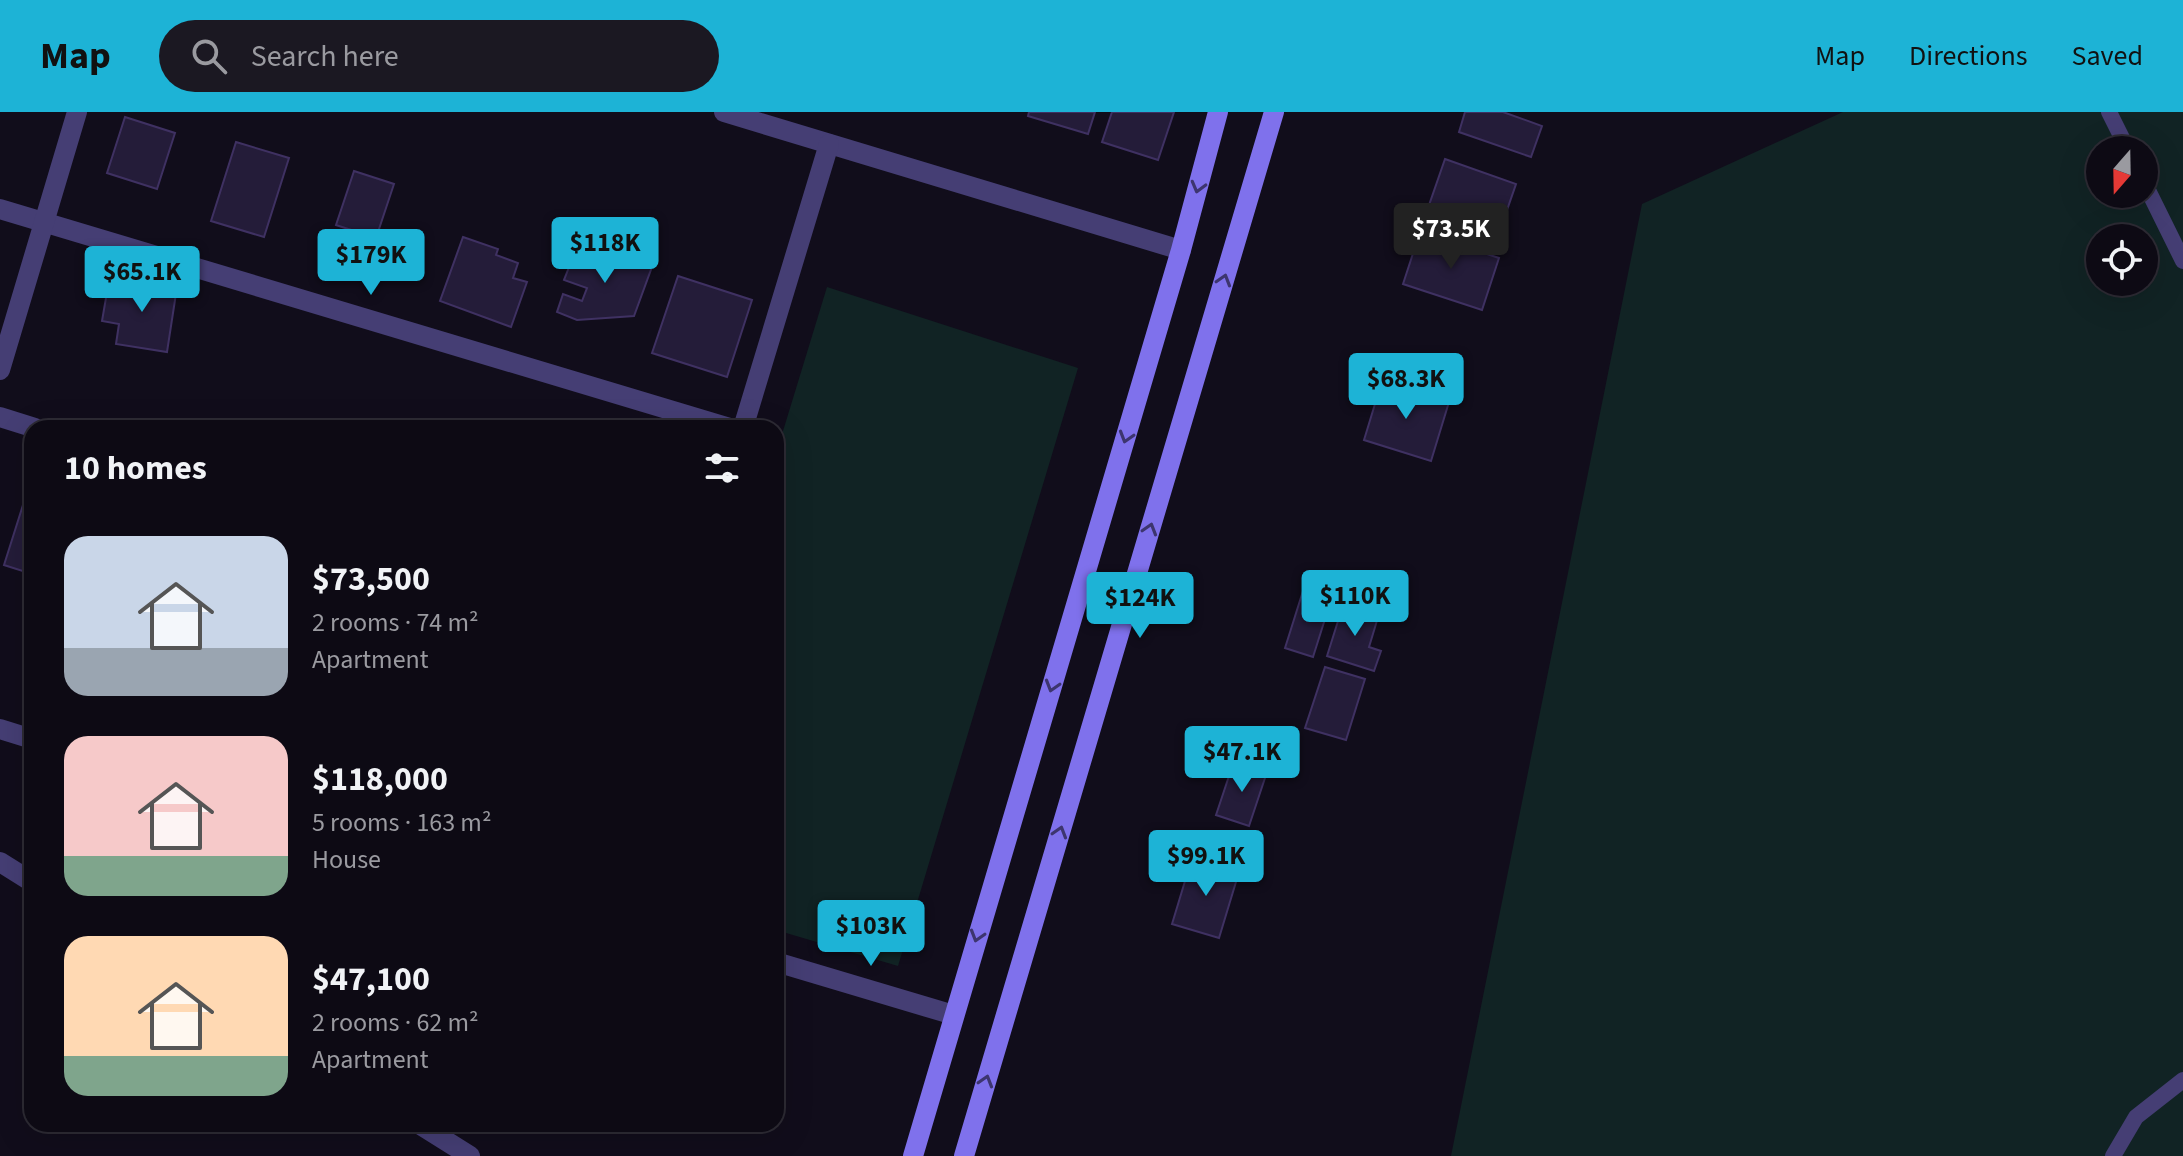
<!DOCTYPE html>
<html lang="en">
<head>
<meta charset="utf-8">
<style>
  body { margin:0; font-family:"Source Sans 3",sans-serif; background:#1b1822; color:#f1f3f6; height:100vh; display:flex; flex-direction:column; font-size:30px; white-space:nowrap }
  * { box-sizing:border-box; margin:0 }
  p { font-size:26px; color:#9a9aa0 }
  .icon { flex:none; width:44px; height:44px; fill:none; stroke:currentColor; stroke-width:2; stroke-linecap:round; stroke-linejoin:round }
  .map { position:relative; flex:1; overflow:hidden }
  .sheet { position:absolute; left:24px; top:308px; width:760px; height:712px; display:flex; flex-direction:column; background:#0d0a14; border-radius:24px; box-shadow:0 8px 32px #0002,0 0 0 2px #2d2b34 }
  .sheet>* { flex:none }
  .needle { width:52px; rotate:200deg }
  .fabs { position:absolute; left:2086px; top:24px; display:grid; gap:16px }
  .fabs a { display:grid; place-items:center; width:72px; height:72px; border-radius:50%; background:#0d0a14; box-shadow:0 8px 32px #0002,0 0 0 2px #2d2b34; font-size:40px }
  .price { position:absolute; translate:-50% -68px; padding:0 18px; border-radius:8px; background:#1db3d6; color:#111; font-size:26px; line-height:52px; filter:drop-shadow(0 2px 4px #0008) }
  .price::after { content:''; position:absolute; left:50%; top:48px; width:24px; height:18px; margin-left:-12px; background:inherit; clip-path:polygon(0 0,100% 0,50% 100%) }
  .price.current { background:#222; color:#fff }
  ul { padding:0; list-style:none }
  li { display:flex; align-items:center; gap:24px; height:200px; padding:0 40px }
  li span { display:grid; place-items:center; flex:none; width:224px; height:160px; border-radius:24px; color:#555 }
  li>.icon { margin-inline-start:auto }
  span .icon { width:96px; height:96px; fill:#fffc; stroke-width:1 }
  li b { font-size:34px }
  h2 { display:flex; justify-content:space-between; align-items:center; height:96px; padding:0 40px; font-size:34px }
  header { display:flex; align-items:center; gap:48px; box-sizing:border-box; height:112px; padding:0 40px; background:#1db3d6; color:#111 }
  header strong { font-size:38px }
  nav { display:flex; gap:44px; margin-inline-start:auto; font-size:28px }
  .search { width:560px; height:72px; background:#1b1822; display:flex; align-items:center; gap:20px; box-sizing:border-box; padding:0 28px; border-radius:44px; color:#9a9aa0; font-size:30px }
  .map>svg:first-child { display:block }
  .green { fill:#112324; fill-rule:evenodd }
  .building { fill:#241c39; stroke:#3f3162; stroke-width:2 }
  .lines { fill:none; stroke-linecap:round; stroke-linejoin:round }
  .service { stroke:#453e74; stroke-width:16 }
  .minor { stroke:#453e74; stroke-width:20 }
  .secondary { stroke:#7f71ec; stroke-width:20 }
  .oneway { stroke:#3d356f }
</style>
</head>
<body>
<header>
<strong>Map</strong>
<div class="search"><svg class="icon" aria-label="search" viewBox="0 0 24 24"><circle cx="10" cy="10" r="6"/><path d="M15 15l6 6"/></svg>Search here</div>
<nav><a>Map</a><a>Directions</a><a>Saved</a></nav>
</header>
<div class="map">
<svg width="2183" height="1044" viewBox="0 0 2183 1044">
  <rect width="100%" height="100%" fill="#110d1b"/>
  <!-- green -->
  <g class="green">
    <path d="M 1843,0 L 2183,0 L 2183,1044 L 1451,1044 L 1642,92 ZM 2100,38 L 2144,38 L 2144,82 L 2100,82 ZM 2100,126 L 2144,126 L 2144,170 L 2100,170 Z"/>
    <path d="M 827,175 L 1078,256 L 898,854 L 776,818 L 776,342 Z"/>
  </g>
  <!-- building -->
  <g class="building">
    <path d="M 1029,0 L 1095,0 L 1088,22 L 1028,4 Z"/>
    <path d="M 1112,0 L 1174,0 L 1158,48 L 1102,30 Z"/>
    <path d="M 1465,0 L 1503,0 L 1542,14 L 1531,45 L 1459,20 Z"/>
    <path d="M 125,5 L 175,21 L 157,77 L 107,61 Z"/>
    <path d="M 236,30 L 289,46 L 264,125 L 211,109 Z"/>
    <path d="M 1445,47 L 1516,72 L 1498,124 L 1427,99 Z"/>
    <path d="M 354,59 L 394,72 L 376,126 L 336,113 Z"/>
    <path d="M 1420,120 L 1499,146 L 1482,198 L 1403,172 Z"/>
    <path d="M 463,125 L 498,137 L 496,143 L 518,151 L 513,166 L 527,170 L 511,215 L 440,189 Z"/>
    <path d="M 603,134 L 653,152 L 634,204 L 577,208 L 557,200 L 563,182 L 582,189 L 587,176 L 564,168 L 577,135 L 600,144 Z"/>
    <path d="M 678,164 L 752,188 L 727,265 L 652,241 Z"/>
    <path d="M 126,167 L 177,175 L 167,240 L 116,232 L 119,212 L 102,209 L 107,180 L 123,182 Z"/>
    <path d="M 1382,269 L 1449,290 L 1431,349 L 1364,328 Z"/>
    <path d="M 29,374 L 32,375 L 32,462 L 4,453 Z"/>
    <path d="M 1303,479 L 1331,488 L 1313,545 L 1285,536 Z"/>
    <path d="M 1344,490 L 1379,502 L 1369,535 L 1381,539 L 1374,559 L 1327,544 Z"/>
    <path d="M 1325,555 L 1365,567 L 1346,628 L 1305,616 Z"/>
    <path d="M 1234,649 L 1267,660 L 1249,714 L 1216,703 Z"/>
    <path d="M 1192,746 L 1239,760 L 1219,826 L 1172,812 Z"/>
  </g>
  <g class="lines">
    <!-- service -->
    <g class="service">
      <path d="M 2109,0 L 2128,38"/>
      <path d="M 2144,70 L 2183,149"/>
      <path d="M 2113,1044 L 2136,1005 L 2183,968"/>
    </g>
    <!-- minor -->
    <g class="minor">
      <path d="M 724,0 L 1181,138"/>
      <path d="M 0,97 L 730,316"/>
      <path d="M 0,258 L 77,0"/>
      <path d="M 0,305 L 35,316"/>
      <path d="M 743,316 L 829,32"/>
      <path d="M 0,617 L 32,627"/>
      <path d="M 0,750 L 32,770"/>
      <path d="M 776,850 L 954,903"/>
      <path d="M 419,1012 L 470,1044"/>
    </g>
    <!-- secondary -->
    <g class="secondary">
      <path d="M 913,1044 L 1181,138 L 1218,0"/>
      <path d="M 964,1044 L 1274,0"/>
    </g>
  </g>
  <!-- one-way arrows -->
  <defs><path id="oneway-chevron" d="M-2-3.5L2.5 0L-2 3.5" fill="none" stroke-width="1.6" stroke-linecap="round" stroke-linejoin="round" transform="scale(2)"/></defs>
  <g class="oneway">
    <use href="#oneway-chevron" transform="translate(1198 75) rotate(105)"/>
    <use href="#oneway-chevron" transform="translate(1224 168) rotate(-73)"/>
    <use href="#oneway-chevron" transform="translate(1126 325) rotate(107)"/>
    <use href="#oneway-chevron" transform="translate(1150 417) rotate(-73)"/>
    <use href="#oneway-chevron" transform="translate(1052 574) rotate(107)"/>
    <use href="#oneway-chevron" transform="translate(1060 720) rotate(-73)"/>
    <use href="#oneway-chevron" transform="translate(977 824) rotate(107)"/>
    <use href="#oneway-chevron" transform="translate(986 969) rotate(-73)"/>
  </g>
</svg>
<div class="fabs">
<a><svg class="needle" viewBox="-14 -14 28 28"><path d="M0-13l5 13h-10z" fill="#e53935"/><path d="M0 13l5-13h-10z" fill="#9a9aa0"/></svg></a>
<a><svg class="icon" aria-label="locate" viewBox="0 0 24 24"><circle cx="12" cy="12" r="6"/><path d="M12 2v4M12 18v4M2 12h4M18 12h4"/></svg></a>
</div>
<b class="price current" style="left:1451px;top:159px">$73.5K</b>
<b class="price" style="left:605px;top:173px">$118K</b>
<b class="price" style="left:371px;top:185px">$179K</b>
<b class="price" style="left:142px;top:202px">$65.1K</b>
<b class="price" style="left:1406px;top:309px">$68.3K</b>
<b class="price" style="left:1355px;top:526px">$110K</b>
<b class="price" style="left:1140px;top:528px">$124K</b>
<b class="price" style="left:1242px;top:682px">$47.1K</b>
<b class="price" style="left:1206px;top:786px">$99.1K</b>
<b class="price" style="left:871px;top:856px">$103K</b>
<section class="sheet">
<h2>10 homes<svg class="icon" aria-label="filters" viewBox="0 0 24 24"><path d="M4 7h16M4 17h16"/><circle cx="9" cy="7" r="2"/><circle cx="15" cy="17" r="2"/></svg></h2>
<ul>
<li><span style="background:linear-gradient(#c9d6e8 70%,#9aa5b1 0)"><svg class="icon" aria-label="home" viewBox="0 0 24 24"><path d="M3 11l9-7 9 7M6 9v11h12V9"/></svg></span><div><b>$73,500</b><p>2 rooms · 74 m²</p><p>Apartment</p></div></li>
<li><span style="background:linear-gradient(#f6c9c9 75%,#7fa58c 0)"><svg class="icon" aria-label="home" viewBox="0 0 24 24"><path d="M3 11l9-7 9 7M6 9v11h12V9"/></svg></span><div><b>$118,000</b><p>5 rooms · 163 m²</p><p>House</p></div></li>
<li><span style="background:linear-gradient(#ffd9b3 75%,#7fa58c 0)"><svg class="icon" aria-label="home" viewBox="0 0 24 24"><path d="M3 11l9-7 9 7M6 9v11h12V9"/></svg></span><div><b>$47,100</b><p>2 rooms · 62 m²</p><p>Apartment</p></div></li>
</ul>
</section>
</div>
</body>
</html>
